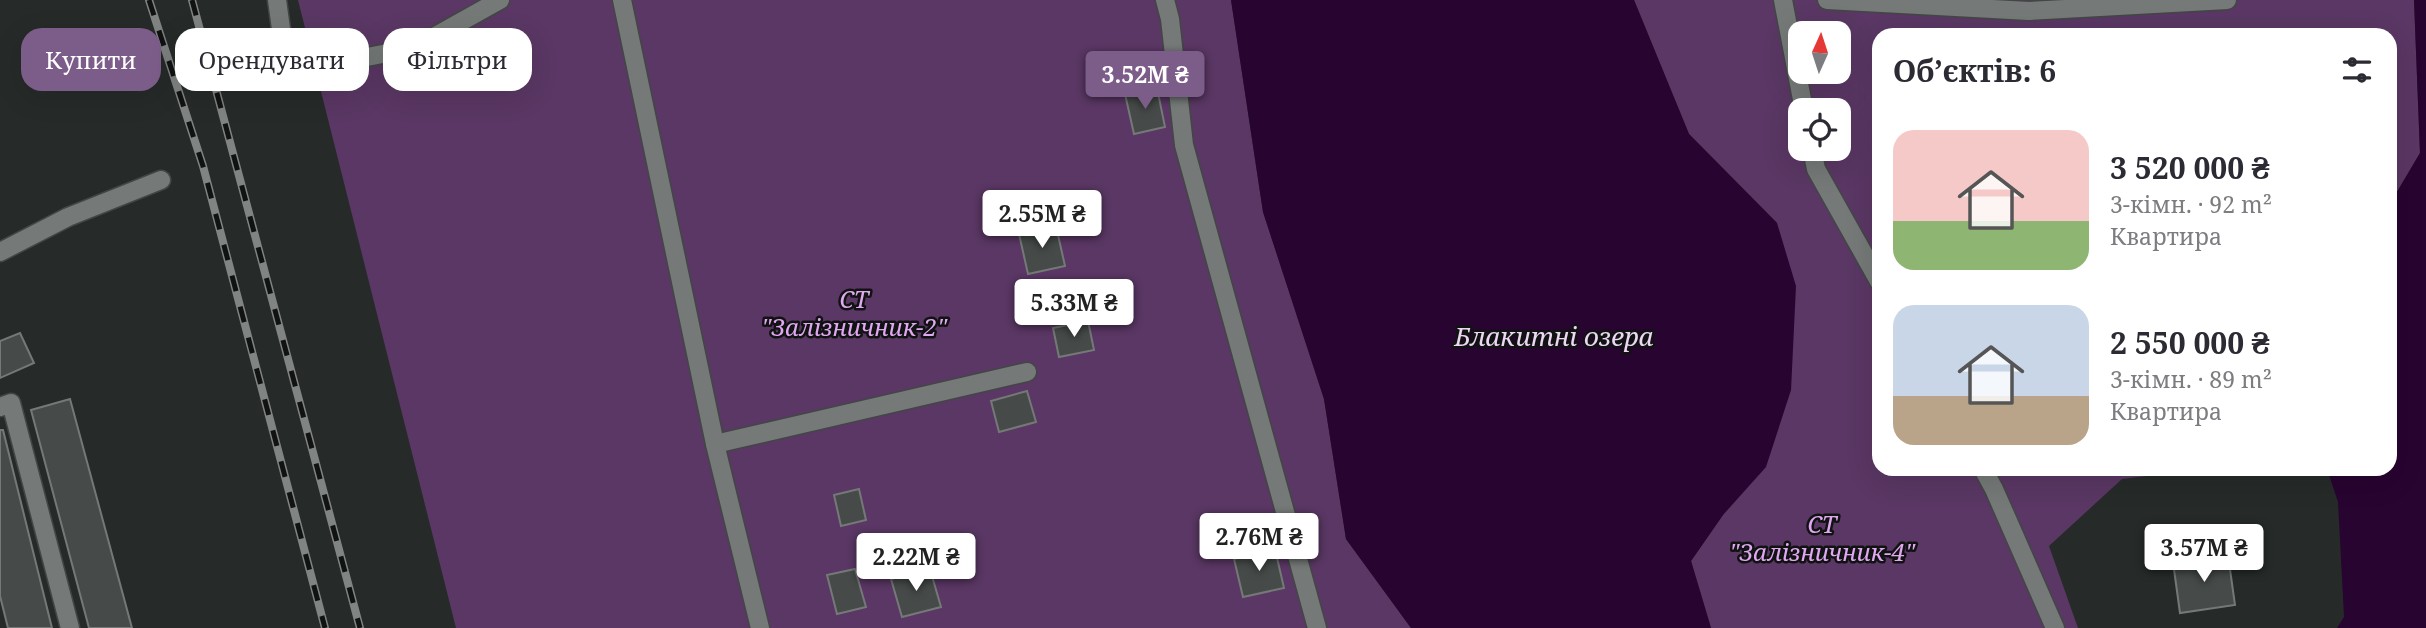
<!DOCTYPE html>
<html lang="uk">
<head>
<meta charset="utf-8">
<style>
  body { margin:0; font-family:"Noto Serif",serif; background:#f2f2f3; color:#2b2b33; height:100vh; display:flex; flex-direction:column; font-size:26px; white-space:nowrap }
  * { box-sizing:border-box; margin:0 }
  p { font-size:23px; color:#7c7c81 }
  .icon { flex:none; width:38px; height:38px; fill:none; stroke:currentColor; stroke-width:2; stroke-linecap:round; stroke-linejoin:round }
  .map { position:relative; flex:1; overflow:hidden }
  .drawer { position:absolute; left:1872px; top:28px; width:525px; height:448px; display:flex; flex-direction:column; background:#fff; border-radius:21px; box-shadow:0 7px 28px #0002 }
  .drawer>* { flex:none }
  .hud { position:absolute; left:21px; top:28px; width:665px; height:63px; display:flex; gap:14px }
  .needle { width:46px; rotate:3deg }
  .fabs { position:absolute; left:1788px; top:21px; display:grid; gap:14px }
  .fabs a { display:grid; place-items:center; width:63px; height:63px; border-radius:14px; background:#fff; box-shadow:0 7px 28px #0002; font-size:35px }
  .price { position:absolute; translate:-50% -60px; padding:0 16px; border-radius:7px; background:#fff; color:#222; font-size:23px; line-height:46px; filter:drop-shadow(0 2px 4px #0008) }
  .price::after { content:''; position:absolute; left:50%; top:42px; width:21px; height:16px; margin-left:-10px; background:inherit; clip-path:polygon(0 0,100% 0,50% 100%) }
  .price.current { background:#7c5c89; color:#fff }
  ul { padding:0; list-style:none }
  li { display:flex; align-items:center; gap:21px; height:175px; padding:0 21px }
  li span { display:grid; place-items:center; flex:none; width:196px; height:140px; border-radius:21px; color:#555 }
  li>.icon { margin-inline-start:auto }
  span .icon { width:84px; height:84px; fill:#fffc; stroke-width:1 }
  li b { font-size:30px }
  h2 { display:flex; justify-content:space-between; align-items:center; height:84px; padding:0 21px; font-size:30px }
  .tag { padding:0 24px; border-radius:21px; background:#fff; box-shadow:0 7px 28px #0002; font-size:24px; line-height:63px }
  .tag.current { background:#7c5c89; color:#fff }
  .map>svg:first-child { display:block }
  .green { fill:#5a3764; fill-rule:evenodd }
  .water { fill:#280431 }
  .building { fill:#464b49; stroke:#747977; stroke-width:2 }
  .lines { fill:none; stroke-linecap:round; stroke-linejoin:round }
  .lane-casing { stroke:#424745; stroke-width:21 }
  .lane { stroke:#757a78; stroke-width:18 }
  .rail-casing { stroke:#808482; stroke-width:8 }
  .rail { stroke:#111312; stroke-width:5; stroke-dasharray:16; stroke-linecap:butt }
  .labels { text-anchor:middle; stroke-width:5; stroke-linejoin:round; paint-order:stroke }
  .park-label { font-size:24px; font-style:italic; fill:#e1a8f2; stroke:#111312 }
  .water-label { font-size:26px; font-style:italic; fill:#eed7f5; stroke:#111312 }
</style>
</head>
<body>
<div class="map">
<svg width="2426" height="628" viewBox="0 0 2426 628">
  <rect width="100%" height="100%" fill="#262b29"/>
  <!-- green -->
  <g class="green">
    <path d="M 298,0 L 1231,0 L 1263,212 L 1324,399 L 1346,539 L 1411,628 L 456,628 Z"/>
    <path d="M 1634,0 L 2414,0 L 2420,153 L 2391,202 L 2390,35 L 1880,35 L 1880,469 L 2204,469 L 2122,479 L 2049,546 L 2078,628 L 1711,628 L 1691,561 L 1723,515 L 1777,223 L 1689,134 ZM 1801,33 L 1839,33 L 1839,72 L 1801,72 ZM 1801,110 L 1839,110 L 1839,149 L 1801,149 Z"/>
  </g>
  <!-- water -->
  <g class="water">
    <path d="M 1231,0 L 1634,0 L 1689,134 L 1777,223 L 1796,286 L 1791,390 L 1766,467 L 1723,515 L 1691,561 L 1711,628 L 1411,628 L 1346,539 L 1324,399 L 1263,212 Z"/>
    <path d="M 2414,0 L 2426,0 L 2426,628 L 2337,628 L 2344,617 L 2338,502 L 2327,469 L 2390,469 L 2391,202 L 2420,153 Z"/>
  </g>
  <!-- building -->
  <g class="building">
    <path d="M 1157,88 L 1165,127 L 1134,134 L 1125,94 Z"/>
    <path d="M 1056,226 L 1065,266 L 1028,274 L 1019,234 Z"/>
    <path d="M 1088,321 L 1094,350 L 1059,357 L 1053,328 Z"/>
    <path d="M 20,333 L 34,363 L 0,378 L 0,341 Z"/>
    <path d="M 1027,391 L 1036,422 L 999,432 L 991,401 Z"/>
    <path d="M 70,399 L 132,628 L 89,628 L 31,410 Z"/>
    <path d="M 0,430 L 3,430 L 52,628 L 8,628 L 0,596 Z"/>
    <path d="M 859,489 L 866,520 L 841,526 L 834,495 Z"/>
    <path d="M 1275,549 L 1284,588 L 1243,597 L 1234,559 Z"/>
    <path d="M 2228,555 L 2235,605 L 2180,613 L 2173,562 Z"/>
    <path d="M 855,569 L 866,607 L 837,614 L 827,575 Z"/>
    <path d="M 930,569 L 941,607 L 902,617 L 891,579 Z"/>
  </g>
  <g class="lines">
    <!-- lane casing -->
    <g class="lane-casing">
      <g id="lane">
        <path d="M 277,0 L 282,36 L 299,59 L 346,61 L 414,48 L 500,0"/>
        <path d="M 622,0 L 715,444 L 760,628"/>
        <path d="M 1165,0 L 1170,19 L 1184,145 L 1317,628"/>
        <path d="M 1783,0 L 1804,110"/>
        <path d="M 1827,0 L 2029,11 L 2227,0"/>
        <path d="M 1812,149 L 1816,169 L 1880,283"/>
        <path d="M 0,252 L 68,217 L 161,180"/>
        <path d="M 0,407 L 11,403 L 70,628"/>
        <path d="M 715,444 L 1027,372"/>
        <path d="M 1983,469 L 1994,489 L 2055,628"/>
      </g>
    </g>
    <!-- lane -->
    <use href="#lane" class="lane"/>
    <!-- rail casing -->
    <g class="rail-casing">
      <g id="rail">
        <path d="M 149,0 L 203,166 L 325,628"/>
        <path d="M 192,0 L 360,628"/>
      </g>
    </g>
    <!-- rail -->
    <use href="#rail" class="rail"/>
  </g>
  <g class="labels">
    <!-- park labels -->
    <g class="park-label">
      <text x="854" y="308">СТ<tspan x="854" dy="28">"Залізничник-2"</tspan></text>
      <text x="1822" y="533">СТ<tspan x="1822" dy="28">"Залізничник-4"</tspan></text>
    </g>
    <!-- water labels -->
    <g class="water-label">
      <text x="1554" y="346">Блакитні озера</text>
    </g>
  </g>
</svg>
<div class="fabs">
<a><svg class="needle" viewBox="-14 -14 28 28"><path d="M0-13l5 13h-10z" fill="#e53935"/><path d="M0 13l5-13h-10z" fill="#7c7c81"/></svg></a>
<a><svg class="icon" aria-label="locate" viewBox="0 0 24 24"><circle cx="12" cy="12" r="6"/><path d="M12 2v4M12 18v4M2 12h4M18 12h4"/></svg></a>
</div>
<b class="price current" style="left:1145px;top:111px">3.52M ₴</b>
<b class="price" style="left:1042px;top:250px">2.55M ₴</b>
<b class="price" style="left:1074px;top:339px">5.33M ₴</b>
<b class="price" style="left:1259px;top:573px">2.76M ₴</b>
<b class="price" style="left:2204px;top:584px">3.57M ₴</b>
<b class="price" style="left:916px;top:593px">2.22M ₴</b>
<div class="hud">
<a class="tag current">Купити</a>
<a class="tag">Орендувати</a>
<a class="tag">Фільтри</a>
</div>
<section class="drawer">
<h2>Об’єктів: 6<svg class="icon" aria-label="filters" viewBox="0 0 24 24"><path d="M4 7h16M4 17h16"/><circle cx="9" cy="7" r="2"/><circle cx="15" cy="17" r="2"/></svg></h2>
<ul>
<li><span style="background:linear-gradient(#f6c9c9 65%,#8fb573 0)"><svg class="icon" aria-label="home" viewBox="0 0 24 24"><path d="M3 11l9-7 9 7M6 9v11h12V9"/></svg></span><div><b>3 520 000 ₴</b><p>3-кімн. · 92 m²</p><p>Квартира</p></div></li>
<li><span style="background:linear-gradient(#c9d6e8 65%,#b9a48a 0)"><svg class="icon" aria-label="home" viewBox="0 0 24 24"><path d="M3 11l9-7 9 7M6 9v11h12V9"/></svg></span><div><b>2 550 000 ₴</b><p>3-кімн. · 89 m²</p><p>Квартира</p></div></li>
</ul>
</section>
</div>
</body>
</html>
